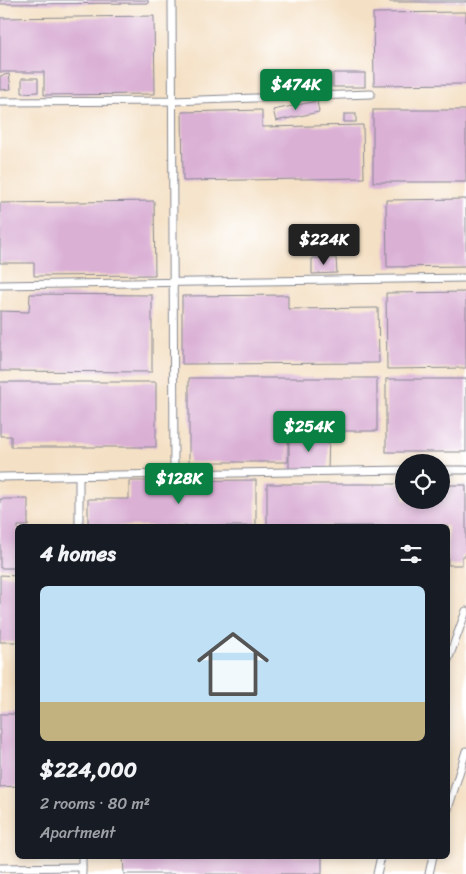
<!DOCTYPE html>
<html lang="en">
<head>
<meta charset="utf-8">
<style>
  body { margin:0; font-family:Sriracha,sans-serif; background:#20242c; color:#f1f3f6; height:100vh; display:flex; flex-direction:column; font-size:19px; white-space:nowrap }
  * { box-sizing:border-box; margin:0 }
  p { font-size:16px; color:#9ea1a6 }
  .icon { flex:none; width:28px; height:28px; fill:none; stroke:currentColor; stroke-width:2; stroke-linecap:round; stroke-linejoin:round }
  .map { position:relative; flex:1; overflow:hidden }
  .details { position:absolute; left:15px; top:524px; width:435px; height:335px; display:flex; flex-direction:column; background:#171b24; border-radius:8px; box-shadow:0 2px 8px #0003 }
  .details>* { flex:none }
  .tools { position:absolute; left:395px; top:454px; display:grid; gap:10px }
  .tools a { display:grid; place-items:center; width:55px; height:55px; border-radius:50%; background:#171b24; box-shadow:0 2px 8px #0003; font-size:25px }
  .price { position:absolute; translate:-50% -42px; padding:0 11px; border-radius:5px; background:#0b8043; color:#fff; font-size:16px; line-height:32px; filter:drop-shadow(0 1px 2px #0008) }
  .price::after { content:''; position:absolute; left:50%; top:30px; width:15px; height:11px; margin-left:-8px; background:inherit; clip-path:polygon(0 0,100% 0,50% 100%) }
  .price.current { background:#222; color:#fff }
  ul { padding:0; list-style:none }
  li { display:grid; align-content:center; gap:10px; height:265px; padding:0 25px }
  li span { display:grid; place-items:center; height:155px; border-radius:8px; color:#555 }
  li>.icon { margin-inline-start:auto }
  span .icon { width:90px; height:90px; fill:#fffc; stroke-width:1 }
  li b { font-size:21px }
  h2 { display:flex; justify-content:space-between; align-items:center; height:60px; padding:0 25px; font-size:21px }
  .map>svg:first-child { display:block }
  .building { fill:#dab0d5 }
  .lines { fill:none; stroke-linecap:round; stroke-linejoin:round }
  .lane-casing { stroke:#888891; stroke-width:9 }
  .lane { stroke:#fff; stroke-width:7 }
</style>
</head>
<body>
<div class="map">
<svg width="466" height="874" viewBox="0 0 466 874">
  <rect width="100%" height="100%" fill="#fff"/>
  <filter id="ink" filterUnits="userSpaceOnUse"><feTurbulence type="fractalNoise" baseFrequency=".02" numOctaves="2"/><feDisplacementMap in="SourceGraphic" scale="10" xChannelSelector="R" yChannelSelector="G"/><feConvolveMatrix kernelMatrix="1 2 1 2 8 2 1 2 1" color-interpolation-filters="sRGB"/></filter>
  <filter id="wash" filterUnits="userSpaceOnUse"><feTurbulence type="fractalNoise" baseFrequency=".0096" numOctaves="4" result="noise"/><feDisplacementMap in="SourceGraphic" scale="20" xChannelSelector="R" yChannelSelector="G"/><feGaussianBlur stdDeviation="1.12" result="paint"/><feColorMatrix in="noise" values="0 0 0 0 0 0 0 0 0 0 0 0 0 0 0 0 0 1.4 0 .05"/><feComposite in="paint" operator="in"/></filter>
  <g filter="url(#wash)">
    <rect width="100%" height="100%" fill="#f4e0c4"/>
    <g id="blocks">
      <!-- building -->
      <g class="building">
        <path d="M 0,0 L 148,0 L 148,3 L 0,4 Z"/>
        <rect x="390" y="0" width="76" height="2"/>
        <path d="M 466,12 L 466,84 L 374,85 L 373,13 Z"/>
        <path d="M 154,16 L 155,94 L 44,95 L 44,72 L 0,72 L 0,18 Z"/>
        <path d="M 269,73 L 293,74 L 293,89 L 269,88 Z"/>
        <path d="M 331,73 L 331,87 L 295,88 L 295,74 Z"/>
        <rect x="333" y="73" width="32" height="14"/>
        <path d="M 9,74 L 11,89 L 0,90 L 0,76 Z"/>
        <path d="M 22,78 L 38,78 L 38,92 L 22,93 Z"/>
        <path d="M 317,101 L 319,112 L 276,121 L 273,110 Z"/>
        <path d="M 262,110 L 262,127 L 363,125 L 364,178 L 183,181 L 182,112 Z"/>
        <rect x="373" y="110" width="93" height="72"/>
        <rect x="344" y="114" width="12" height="8"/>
        <path d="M 466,199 L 466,266 L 387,267 L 386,200 Z"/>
        <path d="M 154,201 L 155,275 L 34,276 L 34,263 L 0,263 L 0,203 Z"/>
        <path d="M 312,258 L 336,258 L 337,273 L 312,274 Z"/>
        <path d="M 466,292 L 466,368 L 387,369 L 386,293 Z"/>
        <path d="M 30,294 L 152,295 L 152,372 L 0,371 L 0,311 L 29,312 Z"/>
        <path d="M 288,295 L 288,309 L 378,308 L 379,363 L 182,364 L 182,296 Z"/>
        <path d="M 189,378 L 377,378 L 377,431 L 288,431 L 288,462 L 189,462 Z"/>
        <rect x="386" y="379" width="80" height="73"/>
        <path d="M 0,382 L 156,382 L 156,447 L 11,447 L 11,436 L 0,436 Z"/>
        <path d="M 289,436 L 329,436 L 328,470 L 289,470 Z"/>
        <path d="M 256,480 L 256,526 L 88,526 L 88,499 L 129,499 L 129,481 Z"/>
        <path d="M 267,484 L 404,484 L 404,500 L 441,500 L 441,485 L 466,485 L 466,556 L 462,556 L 462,565 L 448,565 L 448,526 L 267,526 Z"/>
        <path d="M 0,499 L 28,499 L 28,526 L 18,526 L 18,568 L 0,568 Z"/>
        <path d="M 0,575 L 18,576 L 18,642 L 0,642 Z"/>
        <path d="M 0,714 L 18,714 L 18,786 L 0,787 Z"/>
        <path d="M 123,856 L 322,856 L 322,874 L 124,874 Z"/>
      </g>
    </g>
  </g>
  <g filter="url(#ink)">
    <use href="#blocks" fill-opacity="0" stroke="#888891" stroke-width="1"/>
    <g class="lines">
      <!-- lane casing -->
      <g class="lane-casing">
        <g id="lane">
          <path d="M 172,0 L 174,473"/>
          <path d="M 0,102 L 173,101 L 371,94"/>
          <path d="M 0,285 L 466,278"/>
          <path d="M 441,470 L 466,470"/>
          <path d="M 79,476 L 79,526"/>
          <path d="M 0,477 L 404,470"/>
          <path d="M 448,660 L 466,611"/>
          <path d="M 448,809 L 466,751"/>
          <path d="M 82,856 L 82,874"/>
          <path d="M 0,868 L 82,867"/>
          <path d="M 377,874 L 381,856"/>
          <path d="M 429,874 L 433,856"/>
        </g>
      </g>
      <!-- lane -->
      <use href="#lane" class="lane"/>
    </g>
  </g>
</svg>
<div class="tools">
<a><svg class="icon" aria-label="locate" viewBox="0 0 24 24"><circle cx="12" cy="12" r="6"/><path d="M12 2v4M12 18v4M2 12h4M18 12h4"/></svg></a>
</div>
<b class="price" style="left:296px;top:111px">$474K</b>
<b class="price current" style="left:324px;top:266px">$224K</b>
<b class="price" style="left:309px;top:453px">$254K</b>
<b class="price" style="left:179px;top:505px">$128K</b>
<section class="details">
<h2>4 homes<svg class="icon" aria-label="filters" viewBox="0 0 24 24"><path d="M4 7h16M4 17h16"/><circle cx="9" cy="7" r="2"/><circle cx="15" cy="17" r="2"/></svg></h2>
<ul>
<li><span style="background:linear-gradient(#bfe0f5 75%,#c2b280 0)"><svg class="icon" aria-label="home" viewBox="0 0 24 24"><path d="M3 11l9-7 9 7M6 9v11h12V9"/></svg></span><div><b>$224,000</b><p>2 rooms · 80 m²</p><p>Apartment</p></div></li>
</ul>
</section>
</div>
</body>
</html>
